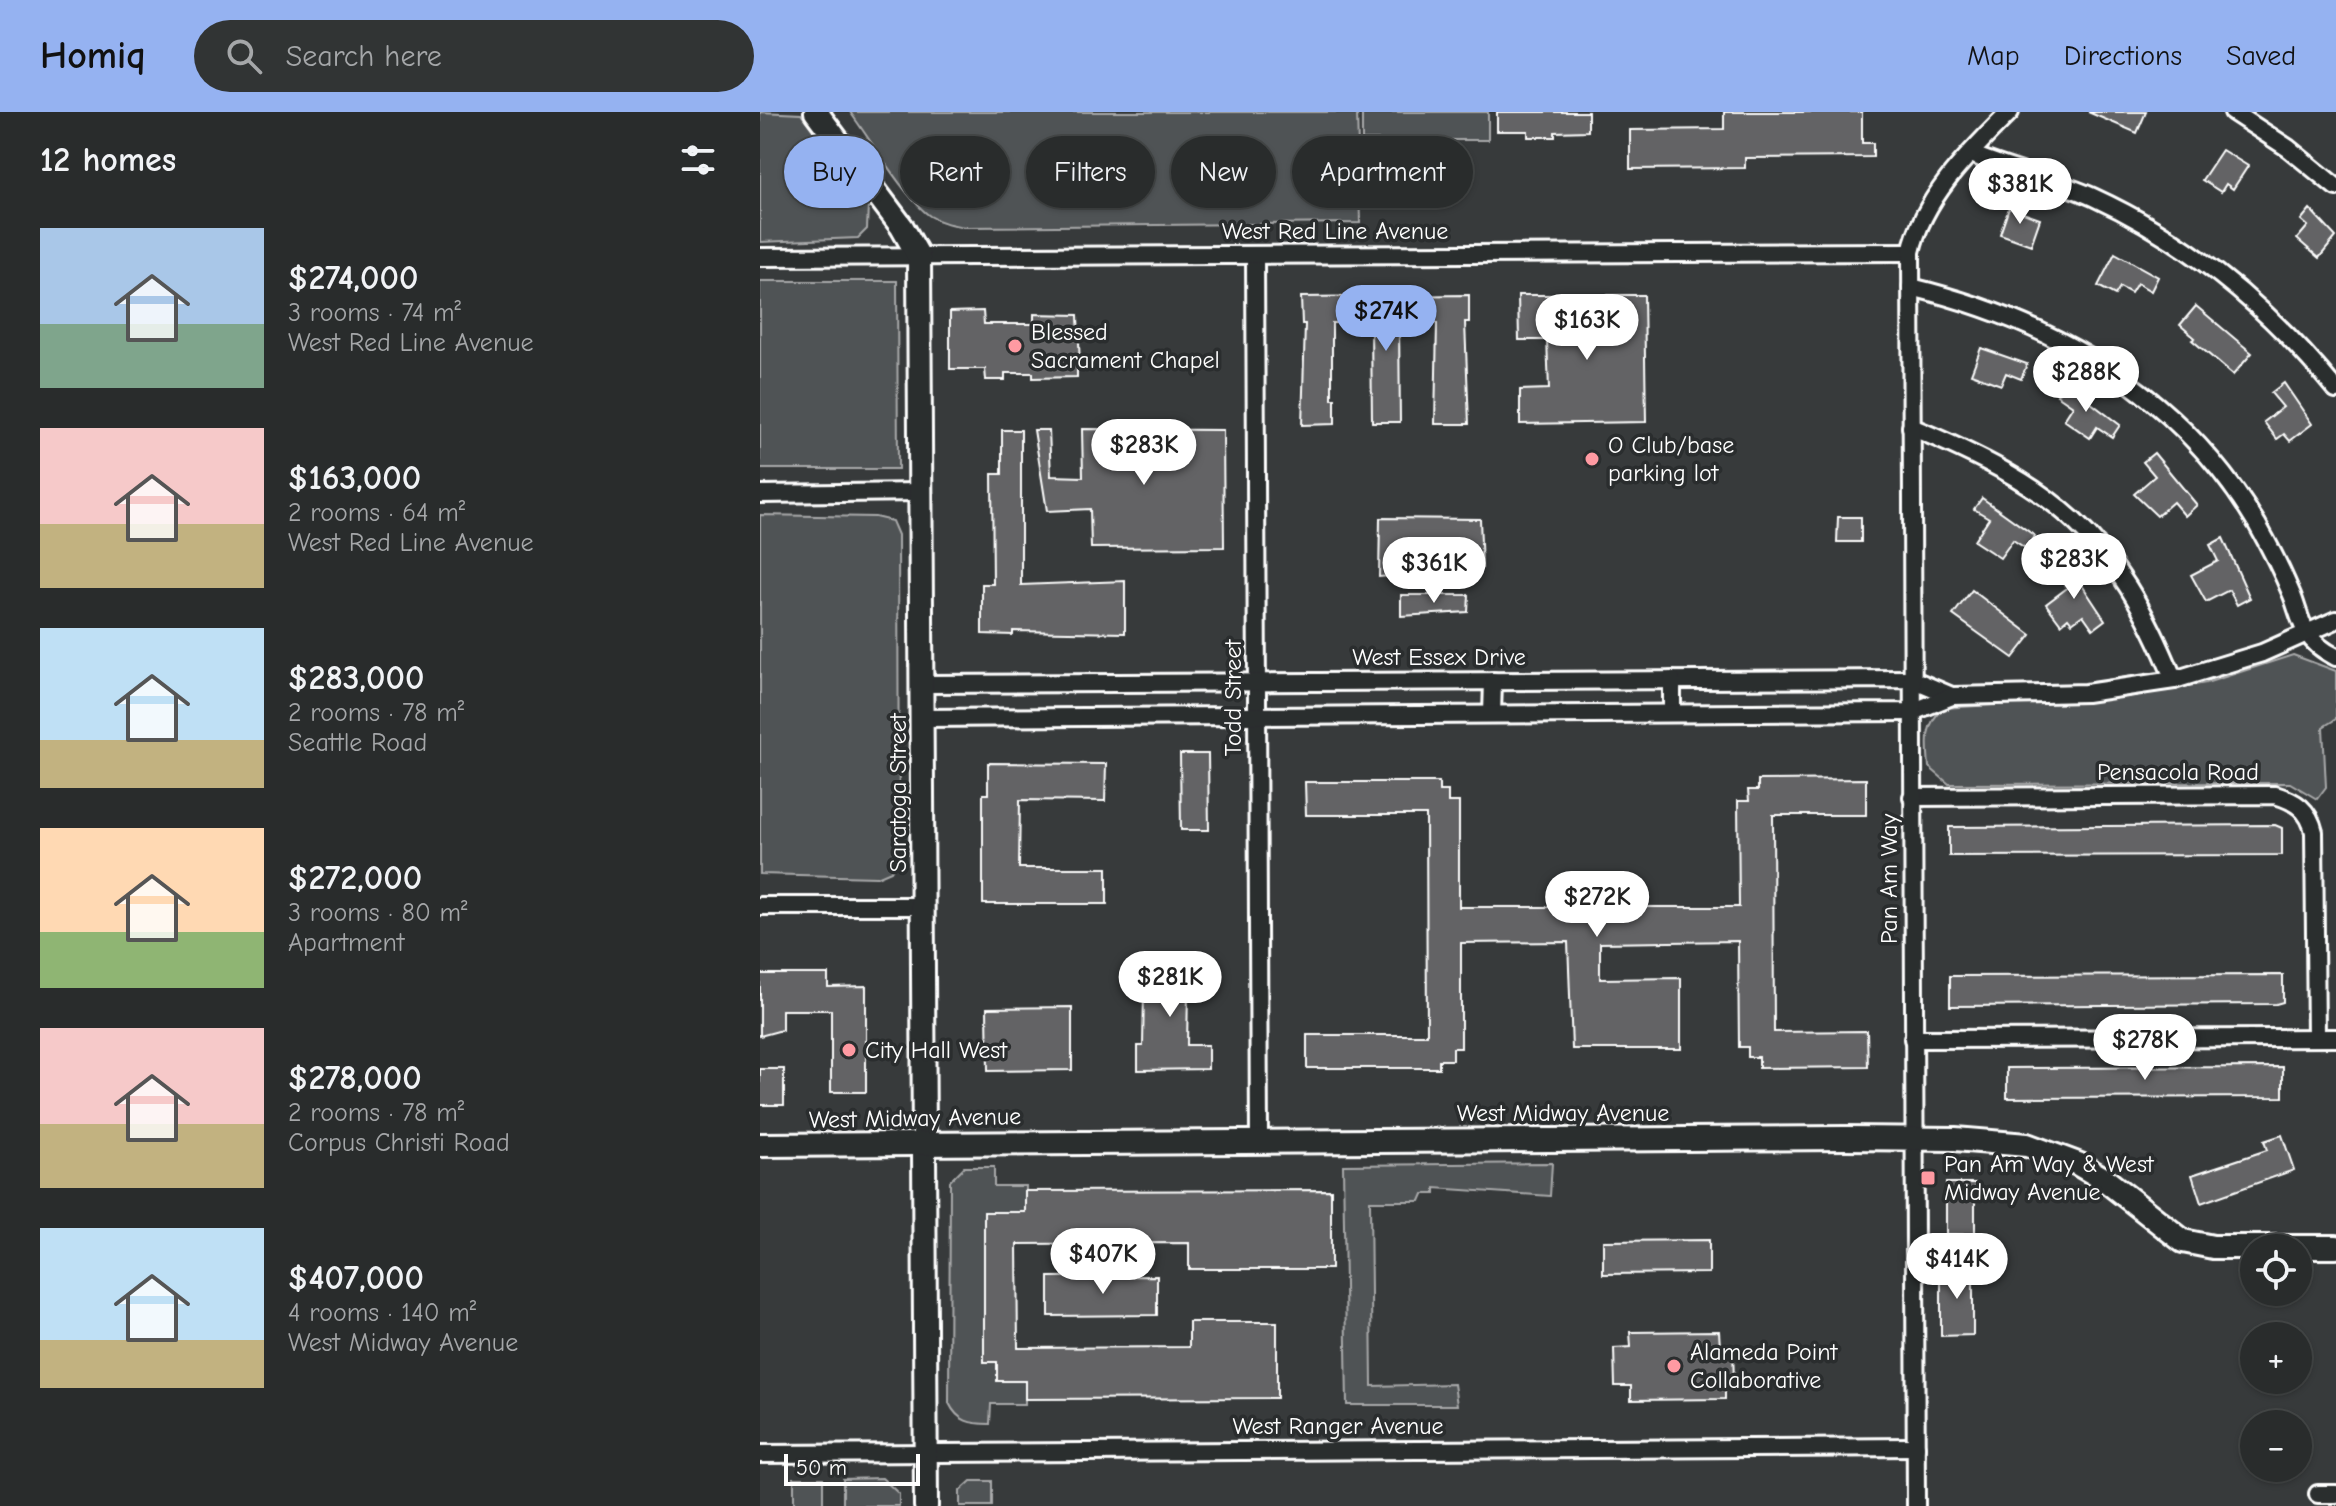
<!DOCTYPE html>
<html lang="en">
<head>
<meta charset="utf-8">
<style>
  body { margin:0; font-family:"Comic Neue",sans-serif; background:#313434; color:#f1f3f6; height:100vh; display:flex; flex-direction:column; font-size:30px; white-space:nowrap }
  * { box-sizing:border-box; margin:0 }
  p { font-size:26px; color:#a5a7a9 }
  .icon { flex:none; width:44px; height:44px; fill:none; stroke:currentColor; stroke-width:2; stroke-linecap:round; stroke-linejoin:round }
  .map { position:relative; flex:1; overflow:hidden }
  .side { display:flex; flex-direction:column; background:#292c2c; width:760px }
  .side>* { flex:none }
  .hud { position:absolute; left:24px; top:24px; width:760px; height:72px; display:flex; gap:16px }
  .buttons { position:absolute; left:1480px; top:1122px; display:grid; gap:16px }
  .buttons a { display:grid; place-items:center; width:72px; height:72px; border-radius:50%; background:#292c2c; box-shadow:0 2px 6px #0004,0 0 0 2px #454848; font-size:40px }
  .scale { position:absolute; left:24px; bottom:20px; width:136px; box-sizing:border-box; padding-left:8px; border:4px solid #fff; border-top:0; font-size:22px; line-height:28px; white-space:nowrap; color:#fff; -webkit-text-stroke:6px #2a2d2e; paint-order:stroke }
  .price { position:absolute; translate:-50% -68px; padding:0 18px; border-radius:28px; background:#fff; color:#222; font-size:26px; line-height:52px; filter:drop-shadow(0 2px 4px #0008) }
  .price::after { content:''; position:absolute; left:50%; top:48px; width:24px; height:18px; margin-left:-12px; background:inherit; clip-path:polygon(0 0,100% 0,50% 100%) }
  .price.on { background:#95b2f1; color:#111 }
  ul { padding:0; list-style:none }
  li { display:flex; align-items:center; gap:24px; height:200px; padding:0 40px }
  li span { display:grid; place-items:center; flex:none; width:224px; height:160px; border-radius:0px; color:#555 }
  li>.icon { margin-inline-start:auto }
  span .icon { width:96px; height:96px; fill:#fffc; stroke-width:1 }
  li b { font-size:34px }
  h2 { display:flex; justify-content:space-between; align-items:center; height:96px; padding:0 40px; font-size:34px }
  .chip { padding:0 28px; border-radius:36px; background:#292c2c; box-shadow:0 2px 6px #0004,0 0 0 2px #454848; font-size:28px; line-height:72px }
  .chip.on { background:#95b2f1; color:#111 }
  header { display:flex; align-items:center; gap:48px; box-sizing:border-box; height:112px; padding:0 40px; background:#95b2f1; color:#111 }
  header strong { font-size:38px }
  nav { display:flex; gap:44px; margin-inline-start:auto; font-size:28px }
  .search { width:560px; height:72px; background:#313434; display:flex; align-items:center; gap:20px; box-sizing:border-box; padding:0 28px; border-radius:44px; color:#a5a7a9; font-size:30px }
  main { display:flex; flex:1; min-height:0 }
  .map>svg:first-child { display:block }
  .green { fill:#505354; stroke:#a8a9aa; stroke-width:2 }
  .building { fill:#636465; stroke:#fff; stroke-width:2 }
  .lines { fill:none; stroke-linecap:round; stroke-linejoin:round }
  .street-casing { stroke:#fff; stroke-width:22 }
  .secondary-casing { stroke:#fff; stroke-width:28 }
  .street { stroke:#2a2d2e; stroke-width:16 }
  .secondary { stroke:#2a2d2e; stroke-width:22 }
  .poi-dot { fill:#ff9aa2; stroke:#2a2d2e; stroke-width:3 }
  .labels { text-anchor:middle; stroke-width:7; stroke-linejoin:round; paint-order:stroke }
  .street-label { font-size:24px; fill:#fff; stroke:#2a2d2e }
  .poi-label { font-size:24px; fill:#fff; stroke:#2a2d2e; text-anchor:start }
</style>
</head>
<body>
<header>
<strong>Homiq</strong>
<div class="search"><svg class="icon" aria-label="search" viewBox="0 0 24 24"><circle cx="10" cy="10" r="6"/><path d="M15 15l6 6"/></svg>Search here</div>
<nav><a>Map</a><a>Directions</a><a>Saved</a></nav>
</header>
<main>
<section class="side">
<h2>12 homes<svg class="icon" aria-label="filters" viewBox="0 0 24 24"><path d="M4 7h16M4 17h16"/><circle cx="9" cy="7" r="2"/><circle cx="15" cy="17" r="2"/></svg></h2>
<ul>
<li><span style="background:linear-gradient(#a9c7e8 60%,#7fa58c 0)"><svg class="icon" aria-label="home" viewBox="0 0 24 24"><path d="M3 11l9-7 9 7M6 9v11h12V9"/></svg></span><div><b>$274,000</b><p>3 rooms · 74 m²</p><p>West Red Line Avenue</p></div></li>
<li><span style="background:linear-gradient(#f6c9c9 60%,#c2b280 0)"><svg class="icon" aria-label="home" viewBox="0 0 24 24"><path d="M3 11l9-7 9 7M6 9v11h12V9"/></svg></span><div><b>$163,000</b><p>2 rooms · 64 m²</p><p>West Red Line Avenue</p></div></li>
<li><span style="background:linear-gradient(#bfe0f5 70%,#c2b280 0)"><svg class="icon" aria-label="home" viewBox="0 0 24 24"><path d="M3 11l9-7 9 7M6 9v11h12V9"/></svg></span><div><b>$283,000</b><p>2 rooms · 78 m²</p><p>Seattle Road</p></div></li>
<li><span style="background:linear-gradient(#ffd9b3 65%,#8fb573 0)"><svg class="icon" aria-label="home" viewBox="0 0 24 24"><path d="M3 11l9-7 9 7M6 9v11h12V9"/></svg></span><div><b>$272,000</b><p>3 rooms · 80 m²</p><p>Apartment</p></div></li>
<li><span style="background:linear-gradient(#f6c9c9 60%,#c2b280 0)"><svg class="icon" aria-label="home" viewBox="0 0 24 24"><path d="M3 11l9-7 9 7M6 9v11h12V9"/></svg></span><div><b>$278,000</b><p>2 rooms · 78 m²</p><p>Corpus Christi Road</p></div></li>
<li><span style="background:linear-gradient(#bfe0f5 70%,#c2b280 0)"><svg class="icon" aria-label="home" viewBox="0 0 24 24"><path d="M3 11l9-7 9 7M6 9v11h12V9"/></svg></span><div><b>$407,000</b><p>4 rooms · 140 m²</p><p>West Midway Avenue</p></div></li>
</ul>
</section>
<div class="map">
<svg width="1576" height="1394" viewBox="0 0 1576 1394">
  <rect width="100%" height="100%" fill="#373a3b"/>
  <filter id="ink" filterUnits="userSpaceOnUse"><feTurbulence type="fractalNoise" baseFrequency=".0125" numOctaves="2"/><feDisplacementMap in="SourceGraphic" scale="16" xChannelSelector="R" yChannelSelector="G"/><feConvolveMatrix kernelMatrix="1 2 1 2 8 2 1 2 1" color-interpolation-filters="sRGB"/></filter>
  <g filter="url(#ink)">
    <!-- green -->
    <g class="green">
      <path d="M 0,0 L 41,2 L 108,93 L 107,117 L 98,126 L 0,130 Z"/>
      <path d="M 90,0 L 597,0 L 600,111 L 206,115 C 193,113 181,111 170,104 C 145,86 110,27 90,0 Z"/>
      <rect x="602" y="0" width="126" height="28"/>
      <path d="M 0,169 L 137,169 L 138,357 L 0,357 Z"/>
      <path d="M 0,403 L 115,405 L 132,409 L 138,423 L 139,743 L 131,759 L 117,765 L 0,762 Z"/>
      <path d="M 1533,543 L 1576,559 L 1576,607 L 1563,615 L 1566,675 L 1557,687 L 1530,671 L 1189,672 L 1169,655 C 1167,629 1164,614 1183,596 L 1368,585 L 1446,571 Z"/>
      <path d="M 792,1051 L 790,1084 L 675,1076 L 675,1082 L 663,1082 L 660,1089 L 610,1089 L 612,1274 L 694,1272 L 697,1293 L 587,1293 L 583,1053 Z"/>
      <path d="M 204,1055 L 234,1055 L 234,1074 L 266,1074 L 265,1100 L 224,1100 L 224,1250 L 237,1250 L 237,1269 L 265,1269 L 265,1292 L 231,1292 L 230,1312 C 211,1312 198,1310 189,1291 L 190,1069 Z"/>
      <rect x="34" y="1366" width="29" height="28"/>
      <path d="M 122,1366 L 139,1382 L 139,1394 L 83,1394 L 83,1367 Z"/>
      <path d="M 211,1369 L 232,1369 L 232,1394 L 200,1394 L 200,1379 Z"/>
    </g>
    <!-- building -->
    <g class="building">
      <path d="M 737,0 L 828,0 L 828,19 L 795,20 L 795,25 L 768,25 L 768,19 L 737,19 Z"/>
      <path d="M 964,0 L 1102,0 L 1102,31 L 1113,31 L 1113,45 L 985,46 L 985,56 L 870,57 L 870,18 L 964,17 Z"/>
      <path d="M 1328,0 L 1386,0 L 1377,21 Z"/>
      <path d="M 1462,38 L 1488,54 L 1473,77 L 1466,72 L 1461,80 L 1442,68 Z"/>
      <path d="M 1249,96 L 1280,107 L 1271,133 L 1240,122 Z"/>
      <path d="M 1550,97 L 1576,125 L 1559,146 L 1537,127 L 1548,114 L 1541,108 Z"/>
      <path d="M 1355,141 L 1398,165 L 1391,179 L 1377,171 L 1371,181 L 1360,175 L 1355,183 L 1338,174 Z"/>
      <path d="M 709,183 L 709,210 L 705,210 L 709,312 L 675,312 L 677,211 L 639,210 L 640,310 L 612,310 L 611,211 L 572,211 L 572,287 L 575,287 L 575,312 L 542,313 L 545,212 L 542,212 L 541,185 Z"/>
      <path d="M 758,183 L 800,183 L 800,207 L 841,206 L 841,183 L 884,183 L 886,310 L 760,312 L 760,278 L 789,277 L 787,228 L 759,228 Z"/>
      <path d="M 1436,194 L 1492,241 L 1473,263 L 1432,228 L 1435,226 L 1420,213 Z"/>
      <path d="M 223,199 L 224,212 L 274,212 L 274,202 L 318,203 L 320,256 L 317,256 L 317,265 L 273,266 L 273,261 L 245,261 L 245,268 L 226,268 L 225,257 L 190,257 L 190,200 Z"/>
      <path d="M 1221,236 L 1267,252 L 1261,267 L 1246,261 L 1241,273 L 1211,262 Z"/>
      <path d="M 1305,271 L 1360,313 L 1352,325 L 1337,315 L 1330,326 L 1304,308 L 1313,294 L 1297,283 Z"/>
      <path d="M 1524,271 L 1552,312 L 1530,329 L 1524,322 L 1517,327 L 1504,310 L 1523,295 L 1511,281 Z"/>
      <path d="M 322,317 L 463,318 L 464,435 L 331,436 L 330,397 L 287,399 L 274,318 L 289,318 L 291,364 L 323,365 Z"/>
      <path d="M 242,318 L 261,318 L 261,473 L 365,469 L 365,521 L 253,519 L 253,523 L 222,522 L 222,472 L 233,472 L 232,362 L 242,362 Z"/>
      <path d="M 1394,341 L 1437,393 L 1425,404 L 1413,390 L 1397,404 L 1374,382 L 1395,364 L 1383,350 Z"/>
      <path d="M 1222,386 L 1275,424 L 1267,437 L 1253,428 L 1240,446 L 1214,429 L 1229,406 L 1214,397 Z"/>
      <path d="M 1078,405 L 1101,405 L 1101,430 L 1077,430 Z"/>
      <path d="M 620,406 L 720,407 L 722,456 L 619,465 Z"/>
      <path d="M 1463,426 L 1490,486 L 1477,493 L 1469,478 L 1446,490 L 1431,463 L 1458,449 L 1450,433 Z"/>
      <path d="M 1308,452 L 1345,508 L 1333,517 L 1323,503 L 1312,511 L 1308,506 L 1301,512 L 1286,492 L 1307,476 L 1296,461 Z"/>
      <path d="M 1212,478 L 1271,523 L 1253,546 L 1193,503 Z"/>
      <path d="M 641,483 L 709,483 L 708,500 L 641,504 Z"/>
      <path d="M 420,642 L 448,642 L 449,718 L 421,718 Z"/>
      <path d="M 228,651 L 346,652 L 345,689 L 260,688 L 259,756 L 347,756 L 347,792 L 223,792 L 223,682 L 228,682 Z"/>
      <path d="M 1106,667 L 1106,703 L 1013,703 L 1014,920 L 1107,919 L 1108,955 L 999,956 L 999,945 L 988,945 L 988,935 L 979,935 L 978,829 L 840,831 L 840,867 L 921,866 L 921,937 L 812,937 L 808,830 L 701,831 L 701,936 L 693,936 L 693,948 L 679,948 L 679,956 L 547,956 L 547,923 L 667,923 L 666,703 L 546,703 L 545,670 L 679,670 L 679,679 L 688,679 L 688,690 L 699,690 L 699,795 L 831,795 L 831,787 L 846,787 L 847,795 L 979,795 L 978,689 L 989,689 L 988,678 L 998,678 L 998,668 Z"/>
      <path d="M 1515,713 L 1522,716 L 1522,743 L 1189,744 L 1189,715 Z"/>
      <path d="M 377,856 L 448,856 L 449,879 L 428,879 L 427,933 L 448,933 L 448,957 L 378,958 L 378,934 L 383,934 L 384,880 L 377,880 Z"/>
      <path d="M 0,862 L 68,862 L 68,875 L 106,874 L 106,980 L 71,980 L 71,898 L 22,898 L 22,918 L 0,924 Z"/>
      <path d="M 1523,863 L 1523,890 L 1516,892 L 1190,894 L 1190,864 Z"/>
      <path d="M 312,895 L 312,958 L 228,959 L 227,896 Z"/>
      <path d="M 1523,955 L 1523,985 L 1247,986 L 1247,956 Z"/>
      <rect x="0" y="957" width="24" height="36"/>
      <path d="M 1522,1023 L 1534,1058 L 1441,1091 L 1432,1063 L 1507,1038 L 1504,1029 Z"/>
      <path d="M 1186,1071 L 1215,1071 L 1215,1123 L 1186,1122 Z"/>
      <path d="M 571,1078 L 571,1157 L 429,1157 L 429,1131 L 257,1132 L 258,1236 L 429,1235 L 429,1210 L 517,1210 L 517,1286 L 265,1287 L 265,1269 L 237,1269 L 237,1250 L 224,1250 L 224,1100 L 265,1100 L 265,1079 Z"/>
      <path d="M 949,1128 L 949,1161 L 843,1162 L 843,1129 Z"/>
      <path d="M 1181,1155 L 1213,1155 L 1213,1223 L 1181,1224 Z"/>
      <path d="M 397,1164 L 397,1203 L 289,1204 L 289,1165 Z"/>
      <path d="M 959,1219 L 960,1235 L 973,1235 L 974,1272 L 965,1272 L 965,1287 L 871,1288 L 871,1274 L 855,1274 L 854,1236 L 871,1235 L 870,1220 Z"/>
    </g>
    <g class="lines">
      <!-- street casing -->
      <g class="street-casing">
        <g id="street">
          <path d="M 1473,0 L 1528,36 L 1576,75"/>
          <path d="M 1211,42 C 1251,59 1293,67 1333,85 C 1429,129 1510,197 1576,278"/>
          <path d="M 495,143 L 499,1029"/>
          <path d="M 0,145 L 1151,140"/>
          <path d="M 1151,175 C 1296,210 1419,281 1497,412 C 1510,435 1522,459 1532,483 C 1537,495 1540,512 1548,522 C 1554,532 1566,540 1576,545"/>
          <path d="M 1151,315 C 1294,374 1355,422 1414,568"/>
          <path d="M 0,382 L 162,380"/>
          <path d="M 163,572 L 1152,567 L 1192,584"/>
          <path d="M 912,601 L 912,568"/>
          <path d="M 732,602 L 733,569"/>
          <path d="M 163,606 L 1152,600 L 1192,584 L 1326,581 L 1414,568 L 1502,541 L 1576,508"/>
          <path d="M 1152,685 L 1515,683 C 1536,689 1549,698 1554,720 L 1556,926"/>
          <path d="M 0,794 L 164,794"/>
          <path d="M 1153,927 L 1576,926"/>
          <path d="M 0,1342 L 1156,1335"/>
          <path d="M 1558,1382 L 1576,1382"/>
          <path d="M 1156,1394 L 1151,140 C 1163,85 1211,39 1250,0"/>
        </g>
      </g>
      <!-- secondary casing -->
      <g class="secondary-casing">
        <g id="secondary">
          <path d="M 56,0 L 142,115 L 159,145 L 166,1394"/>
          <path d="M 0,1033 L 1086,1026 L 1195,1027 L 1267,1033 L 1318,1052 L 1344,1067 L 1423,1129 L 1453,1135 L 1576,1135"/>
        </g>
      </g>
      <!-- street -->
      <use href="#street" class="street"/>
      <!-- secondary -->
      <use href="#secondary" class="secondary"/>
    </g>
  </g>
  <!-- markers -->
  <g class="poi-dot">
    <circle cx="255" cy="234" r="8"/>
    <circle cx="832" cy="347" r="8"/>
    <circle cx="89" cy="938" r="8"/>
    <rect x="1160" y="1058" width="16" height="16" rx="4"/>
    <circle cx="914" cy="1254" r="8"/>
  </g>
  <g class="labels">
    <!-- street labels -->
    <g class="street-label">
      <text x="575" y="127">West Red Line Avenue</text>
      <text x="679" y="553">West Essex Drive</text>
      <text transform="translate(473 586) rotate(-90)" y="8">Todd Street</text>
      <text x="1418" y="668">Pensacola Road</text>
      <text transform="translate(138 681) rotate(-90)" y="8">Saratoga Street</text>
      <text transform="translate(1129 767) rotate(-90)" y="8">Pan Am Way</text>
      <text x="803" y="1009">West Midway Avenue</text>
      <text transform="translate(155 1006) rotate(-1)" y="8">West Midway Avenue</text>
      <text x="578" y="1322">West Ranger Avenue</text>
    </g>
    <!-- poi labels -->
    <g class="poi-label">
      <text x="271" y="228">Blessed<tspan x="271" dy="28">Sacrament Chapel</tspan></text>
      <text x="848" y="341">O Club/base<tspan x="848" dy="28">parking lot</tspan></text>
      <text x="105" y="946">City Hall West</text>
      <text x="1184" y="1060">Pan Am Way &amp; West<tspan x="1184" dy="28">Midway Avenue</tspan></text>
      <text x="930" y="1248">Alameda Point<tspan x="930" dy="28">Collaborative</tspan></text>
    </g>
  </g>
</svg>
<div class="buttons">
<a><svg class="icon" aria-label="locate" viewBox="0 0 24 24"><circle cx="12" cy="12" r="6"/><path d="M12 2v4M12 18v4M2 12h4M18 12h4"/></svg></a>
<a>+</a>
<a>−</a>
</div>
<div class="scale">50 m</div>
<b class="price" style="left:1260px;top:114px">$381K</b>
<b class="price on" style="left:626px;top:241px">$274K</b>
<b class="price" style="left:827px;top:250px">$163K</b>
<b class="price" style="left:1326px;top:302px">$288K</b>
<b class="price" style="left:384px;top:375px">$283K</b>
<b class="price" style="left:1314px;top:489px">$283K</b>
<b class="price" style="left:674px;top:493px">$361K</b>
<b class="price" style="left:837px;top:827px">$272K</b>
<b class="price" style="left:410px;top:907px">$281K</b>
<b class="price" style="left:1385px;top:970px">$278K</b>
<b class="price" style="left:343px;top:1184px">$407K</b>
<b class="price" style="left:1197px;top:1189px">$414K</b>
<div class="hud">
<a class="chip on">Buy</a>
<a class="chip">Rent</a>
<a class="chip">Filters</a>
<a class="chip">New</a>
<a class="chip">Apartment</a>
</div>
</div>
</main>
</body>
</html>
